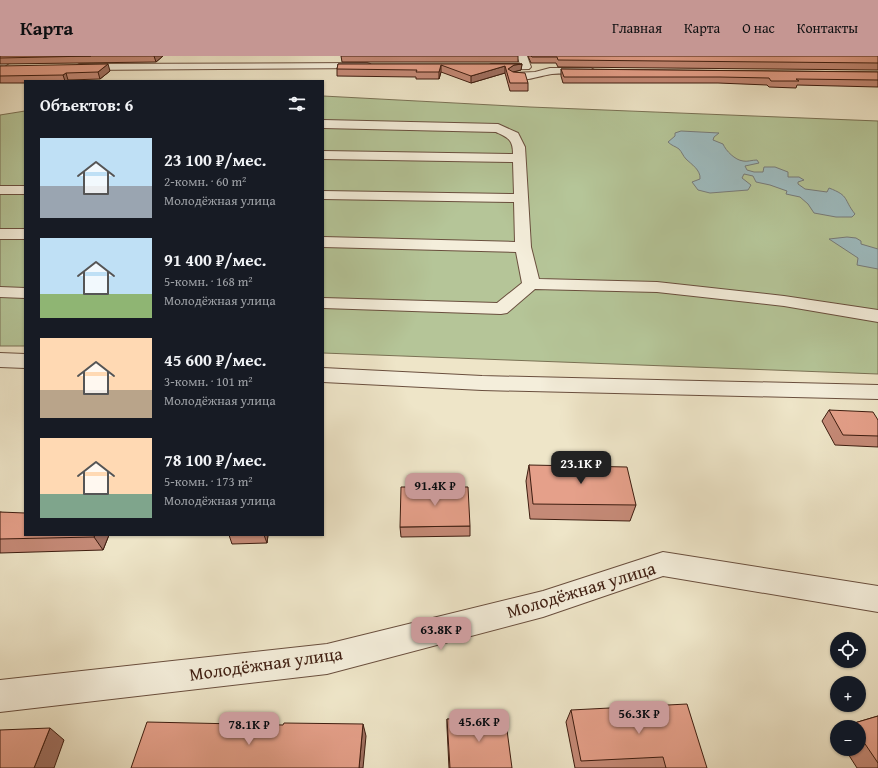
<!DOCTYPE html>
<html lang="ru">
<head>
<meta charset="utf-8">
<style>
  body { margin:0; font-family:"Gentium Book Plus",serif; background:#20242c; color:#f1f3f6; height:100vh; display:flex; flex-direction:column; font-size:15px; white-space:nowrap }
  * { box-sizing:border-box; margin:0 }
  p { font-size:13px; color:#9ea1a6 }
  .icon { flex:none; width:22px; height:22px; fill:none; stroke:currentColor; stroke-width:2; stroke-linecap:round; stroke-linejoin:round }
  .map { position:relative; flex:1; overflow:hidden }
  .drawer { position:absolute; left:24px; top:24px; width:300px; height:456px; display:flex; flex-direction:column; background:#171b24; border-radius:0px; box-shadow:0 1px 3px #0004 }
  .drawer>* { flex:none }
  .tools { position:absolute; left:830px; top:576px; display:grid; gap:8px }
  .tools a { display:grid; place-items:center; width:36px; height:36px; border-radius:50%; background:#171b24; box-shadow:0 1px 3px #0004; font-size:20px }
  .price { position:absolute; translate:-50% -34px; padding:0 9px; border-radius:8px; background:#c59692; color:#111; font-size:13px; line-height:26px; filter:drop-shadow(0 1px 2px #0008) }
  .price::after { content:''; position:absolute; left:50%; top:24px; width:12px; height:9px; margin-left:-6px; background:inherit; clip-path:polygon(0 0,100% 0,50% 100%) }
  .price.on { background:#222; color:#fff }
  ul { padding:0; list-style:none }
  li { display:flex; align-items:center; gap:12px; height:100px; padding:0 16px }
  li span { display:grid; place-items:center; flex:none; width:112px; height:80px; border-radius:0px; color:#555 }
  li>.icon { margin-inline-start:auto }
  span .icon { width:48px; height:48px; fill:#fffc; stroke-width:1 }
  li b { font-size:17px }
  h2 { display:flex; justify-content:space-between; align-items:center; height:48px; padding:0 16px; font-size:17px }
  header { display:flex; align-items:center; gap:24px; box-sizing:border-box; height:56px; padding:0 20px; background:#c59692; color:#111 }
  header strong { font-size:19px }
  nav { display:flex; gap:22px; margin-inline-start:auto; font-size:14px }
  .map>svg:first-child { display:block }
  .green { fill:#b5c598; stroke:#7a7154 }
  .water { fill:#9ebcc0; stroke:#787c7a }
  .lines { fill:none; stroke-linecap:round; stroke-linejoin:round }
  .minor-casing { stroke:#6a4f3e; stroke-width:2 }
  .minor { fill:#f4eedb; fill-rule:evenodd }
  .wall { fill:#c58a77; stroke:#3e1d10 }
  .shaded-wall { fill:#a07061; stroke:#3e1d10 }
  .building { fill:#e5a08a; stroke:#3e1d10 }
  .labels { text-anchor:middle; stroke-width:3; stroke-linejoin:round; paint-order:stroke }
  .near-street-label { font-size:18px; fill:#3e1d10; stroke:#f4eedb }
</style>
</head>
<body>
<header>
<strong>Карта</strong>
<nav><a>Главная</a><a>Карта</a><a>О нас</a><a>Контакты</a></nav>
</header>
<div class="map">
<svg width="878" height="712" viewBox="0 0 878 712">
  <rect width="100%" height="100%" fill="#eee5c8"/>
  <filter id="stains"><feTurbulence type="fractalNoise" baseFrequency=".005" numOctaves="4"/><feColorMatrix values="0 0 0 0 .2 0 0 0 0 .09 0 0 0 0 .02 0 0 0 .5 -.17"/></filter>
  <radialGradient id="worn" r=".72"><stop offset=".6" stop-color="#630" stop-opacity="0"/><stop offset="1" stop-color="#630" stop-opacity=".3"/></radialGradient>
  <!-- green -->
  <g class="green">
    <path d="M 323,40 L 530,51 L 878,65 L 878,318 L 323,297 Z"/>
    <path d="M 25,55 L 25,290 L 0,290 L 0,59 Z"/>
  </g>
  <!-- water -->
  <g class="water">
    <path d="M 681,75 L 719,77 L 714,81 L 713,84 L 723,88 C 726,95 735,104 743,105 C 747,106 752,104 757,104 L 759,107 L 745,110 L 747,114 L 754,116 L 763,116 L 764,111 L 775,111 L 788,116 L 788,121 L 799,121 L 804,124 L 798,126 L 798,128 L 805,133 L 827,136 L 829,132 C 850,140 843,143 855,158 L 852,161 L 836,161 L 814,157 L 808,148 L 800,141 L 786,138 L 787,135 L 770,129 L 756,126 L 753,120 L 744,118 L 742,122 L 751,129 L 748,134 L 710,137 L 698,134 L 692,126 L 700,123 C 701,114 691,108 686,103 C 683,100 682,96 679,93 C 675,90 672,90 668,86 L 675,80 L 675,77 Z"/>
    <path d="M 847,181 L 856,182 L 861,185 L 861,188 L 878,193 L 878,213 L 857,209 L 858,202 L 829,183 Z"/>
  </g>
  <g class="lines">
    <!-- minor casing -->
    <g class="minor-casing">
      <g id="minor">
        <path d="M 9,0 L 20,0 L 0,13 L 0,6 Z"/>
        <path d="M 517,0 L 527,0 L 531,11 L 529,13 L 491,14 L 486,11 L 491,8 L 520,8 Z"/>
        <path d="M 367,7 L 370,8 L 372,10 L 370,12 L 79,14 L 74,11 L 79,8 Z"/>
        <path d="M 550,12 L 591,12 L 596,15 L 591,18 C 578,18 565,17 552,18 C 542,19 517,29 509,20 L 514,17 L 535,16 Z"/>
        <path d="M 323,64 L 498,68 L 518,77 L 525,91 L 531,191 L 539,223 L 657,226 L 784,240 L 878,254 L 878,266 L 784,250 L 657,236 L 535,233 L 507,257 L 501,258 L 323,252 L 323,242 L 497,247 L 522,227 L 516,196 L 323,191 L 323,181 L 515,186 L 514,146 L 323,143 L 323,135 L 514,138 L 513,106 L 323,103 L 323,95 L 513,98 C 513,83 508,82 496,76 L 323,72 Z"/>
        <rect x="0" y="130" width="25" height="8"/>
        <rect x="0" y="173" width="25" height="10"/>
        <path d="M 0,231 L 25,232 L 25,242 L 0,241 Z"/>
        <path d="M 0,297 L 25,298 L 25,312 L 0,311 Z"/>
        <path d="M 323,312 L 482,320 L 878,329 L 878,343 L 482,334 L 323,326 Z"/>
        <path d="M 663,496 L 878,530 L 878,556 L 663,520 L 543,561 L 327,618 L 0,656 L 0,624 L 327,588 L 543,535 Z"/>
      </g>
    </g>
    <!-- minor -->
    <use href="#minor" class="minor"/>
  </g>
  <!-- wall -->
  <g class="wall">
    <path d="M 0,0 L 163,0 L 156,6 L 0,8 Z"/>
    <path d="M 341,0 L 518,0 L 518,6 L 342,6 Z"/>
    <path d="M 528,0 L 878,0 L 878,14 L 558,11 L 556,7 L 531,7 Z"/>
    <path d="M 338,8 L 522,8 L 521,14 L 513,16 L 528,27 L 528,35 L 510,35 L 505,17 L 471,27 L 441,16 L 439,23 L 416,23 L 416,21 L 337,20 L 337,13 Z"/>
    <path d="M 0,10 L 110,15 L 100,23 L 68,24 L 67,25 L 25,25 L 25,27 L 0,27 Z"/>
    <path d="M 561,13 L 878,16 L 878,31 L 797,29 L 796,32 L 769,31 L 767,29 L 718,27 L 563,27 L 561,20 Z"/>
    <path d="M 829,354 L 878,364 L 878,391 L 835,389 L 822,365 Z"/>
    <path d="M 529,409 L 636,449 L 630,465 L 530,463 L 526,425 Z"/>
    <path d="M 0,456 L 109,479 L 103,494 L 0,497 Z"/>
    <path d="M 470,470 L 470,480 L 401,481 L 400,471 Z"/>
    <path d="M 229,479 L 268,479 L 267,487 L 232,488 Z"/>
    <path d="M 571,654 L 707,712 L 575,712 L 566,666 Z"/>
    <path d="M 878,660 L 878,712 L 857,712 L 845,693 L 859,693 L 859,671 L 847,671 L 851,668 Z"/>
    <path d="M 447,663 L 512,712 L 449,712 L 447,671 Z"/>
  </g>
  <!-- shaded-wall -->
  <g class="shaded-wall">
    <path d="M 154,0 L 163,0 L 156,6 Z"/>
    <path d="M 108,8 L 110,15 L 100,23 L 98,16 Z"/>
    <path d="M 522,8 L 521,14 L 513,16 L 508,20 L 508,13 L 514,9 Z"/>
    <path d="M 441,9 L 441,16 L 439,23 L 439,16 Z"/>
    <path d="M 505,10 L 505,17 L 471,27 L 471,20 Z"/>
    <path d="M 66,17 L 68,24 L 67,25 L 65,25 L 63,19 Z"/>
    <path d="M 95,479 L 109,479 L 103,494 L 94,481 Z"/>
    <path d="M 264,479 L 268,479 L 267,487 Z"/>
    <path d="M 363,668 L 366,680 L 363,712 L 359,712 Z"/>
    <path d="M 50,672 L 64,684 L 54,712 L 34,712 Z"/>
  </g>
  <!-- building -->
  <g class="building">
    <path d="M 0,0 L 91,0 L 0,2 Z"/>
    <path d="M 531,0 L 878,0 L 878,7 L 558,4 L 557,1 L 532,1 Z"/>
    <path d="M 108,8 L 98,16 L 66,17 L 63,19 L 0,20 L 0,10 Z"/>
    <path d="M 338,8 L 522,8 L 514,9 L 508,13 L 513,16 L 525,17 L 528,27 L 510,27 L 505,10 L 471,20 L 441,9 L 439,16 L 416,16 L 417,14 L 337,13 Z"/>
    <path d="M 561,13 L 878,16 L 878,24 L 796,23 L 799,25 L 771,25 L 769,22 L 720,21 L 564,21 Z"/>
    <path d="M 829,354 L 873,356 L 878,364 L 878,380 L 843,379 Z"/>
    <path d="M 529,409 L 627,411 L 636,449 L 533,448 Z"/>
    <path d="M 401,431 L 468,431 L 470,470 L 400,471 Z"/>
    <path d="M 0,456 L 25,457 L 25,479 L 95,479 L 94,481 L 0,483 Z"/>
    <path d="M 687,648 L 707,712 L 666,712 L 663,701 L 581,705 L 571,654 Z"/>
    <path d="M 505,659 L 512,712 L 450,712 L 447,663 Z"/>
    <path d="M 878,660 L 878,707 L 859,679 L 859,671 L 854,671 L 851,668 Z"/>
    <path d="M 147,666 L 283,669 L 284,667 L 363,668 L 359,712 L 131,712 Z"/>
    <path d="M 50,672 L 34,712 L 0,712 L 0,674 Z"/>
  </g>
  <g class="labels">
    <!-- near-street labels -->
    <g class="near-street-label">
      <text transform="translate(581 534) rotate(-17)" y="6">Молодёжная улица</text>
      <text transform="translate(266 608) rotate(-8)" y="6">Молодёжная улица</text>
    </g>
  </g>
  <rect width="100%" height="100%" filter="url(#stains)"/>
  <rect width="100%" height="100%" fill="url(#worn)"/>
</svg>
<div class="tools">
<a><svg class="icon" aria-label="locate" viewBox="0 0 24 24"><circle cx="12" cy="12" r="6"/><path d="M12 2v4M12 18v4M2 12h4M18 12h4"/></svg></a>
<a>+</a>
<a>−</a>
</div>
<b class="price on" style="left:581px;top:429px">23.1K ₽</b>
<b class="price" style="left:435px;top:451px">91.4K ₽</b>
<b class="price" style="left:441px;top:595px">63.8K ₽</b>
<b class="price" style="left:639px;top:679px">56.3K ₽</b>
<b class="price" style="left:479px;top:687px">45.6K ₽</b>
<b class="price" style="left:249px;top:690px">78.1K ₽</b>
<section class="drawer">
<h2>Объектов: 6<svg class="icon" aria-label="filters" viewBox="0 0 24 24"><path d="M4 7h16M4 17h16"/><circle cx="9" cy="7" r="2"/><circle cx="15" cy="17" r="2"/></svg></h2>
<ul>
<li><span style="background:linear-gradient(#bfe0f5 60%,#9aa5b1 0)"><svg class="icon" aria-label="home" viewBox="0 0 24 24"><path d="M3 11l9-7 9 7M6 9v11h12V9"/></svg></span><div><b>23 100 ₽/мес.</b><p>2-комн. · 60 m²</p><p>Молодёжная улица</p></div></li>
<li><span style="background:linear-gradient(#bfe0f5 70%,#8fb573 0)"><svg class="icon" aria-label="home" viewBox="0 0 24 24"><path d="M3 11l9-7 9 7M6 9v11h12V9"/></svg></span><div><b>91 400 ₽/мес.</b><p>5-комн. · 168 m²</p><p>Молодёжная улица</p></div></li>
<li><span style="background:linear-gradient(#ffd9b3 65%,#b9a48a 0)"><svg class="icon" aria-label="home" viewBox="0 0 24 24"><path d="M3 11l9-7 9 7M6 9v11h12V9"/></svg></span><div><b>45 600 ₽/мес.</b><p>3-комн. · 101 m²</p><p>Молодёжная улица</p></div></li>
<li><span style="background:linear-gradient(#ffd9b3 70%,#7fa58c 0)"><svg class="icon" aria-label="home" viewBox="0 0 24 24"><path d="M3 11l9-7 9 7M6 9v11h12V9"/></svg></span><div><b>78 100 ₽/мес.</b><p>5-комн. · 173 m²</p><p>Молодёжная улица</p></div></li>
</ul>
</section>
</div>
</body>
</html>
